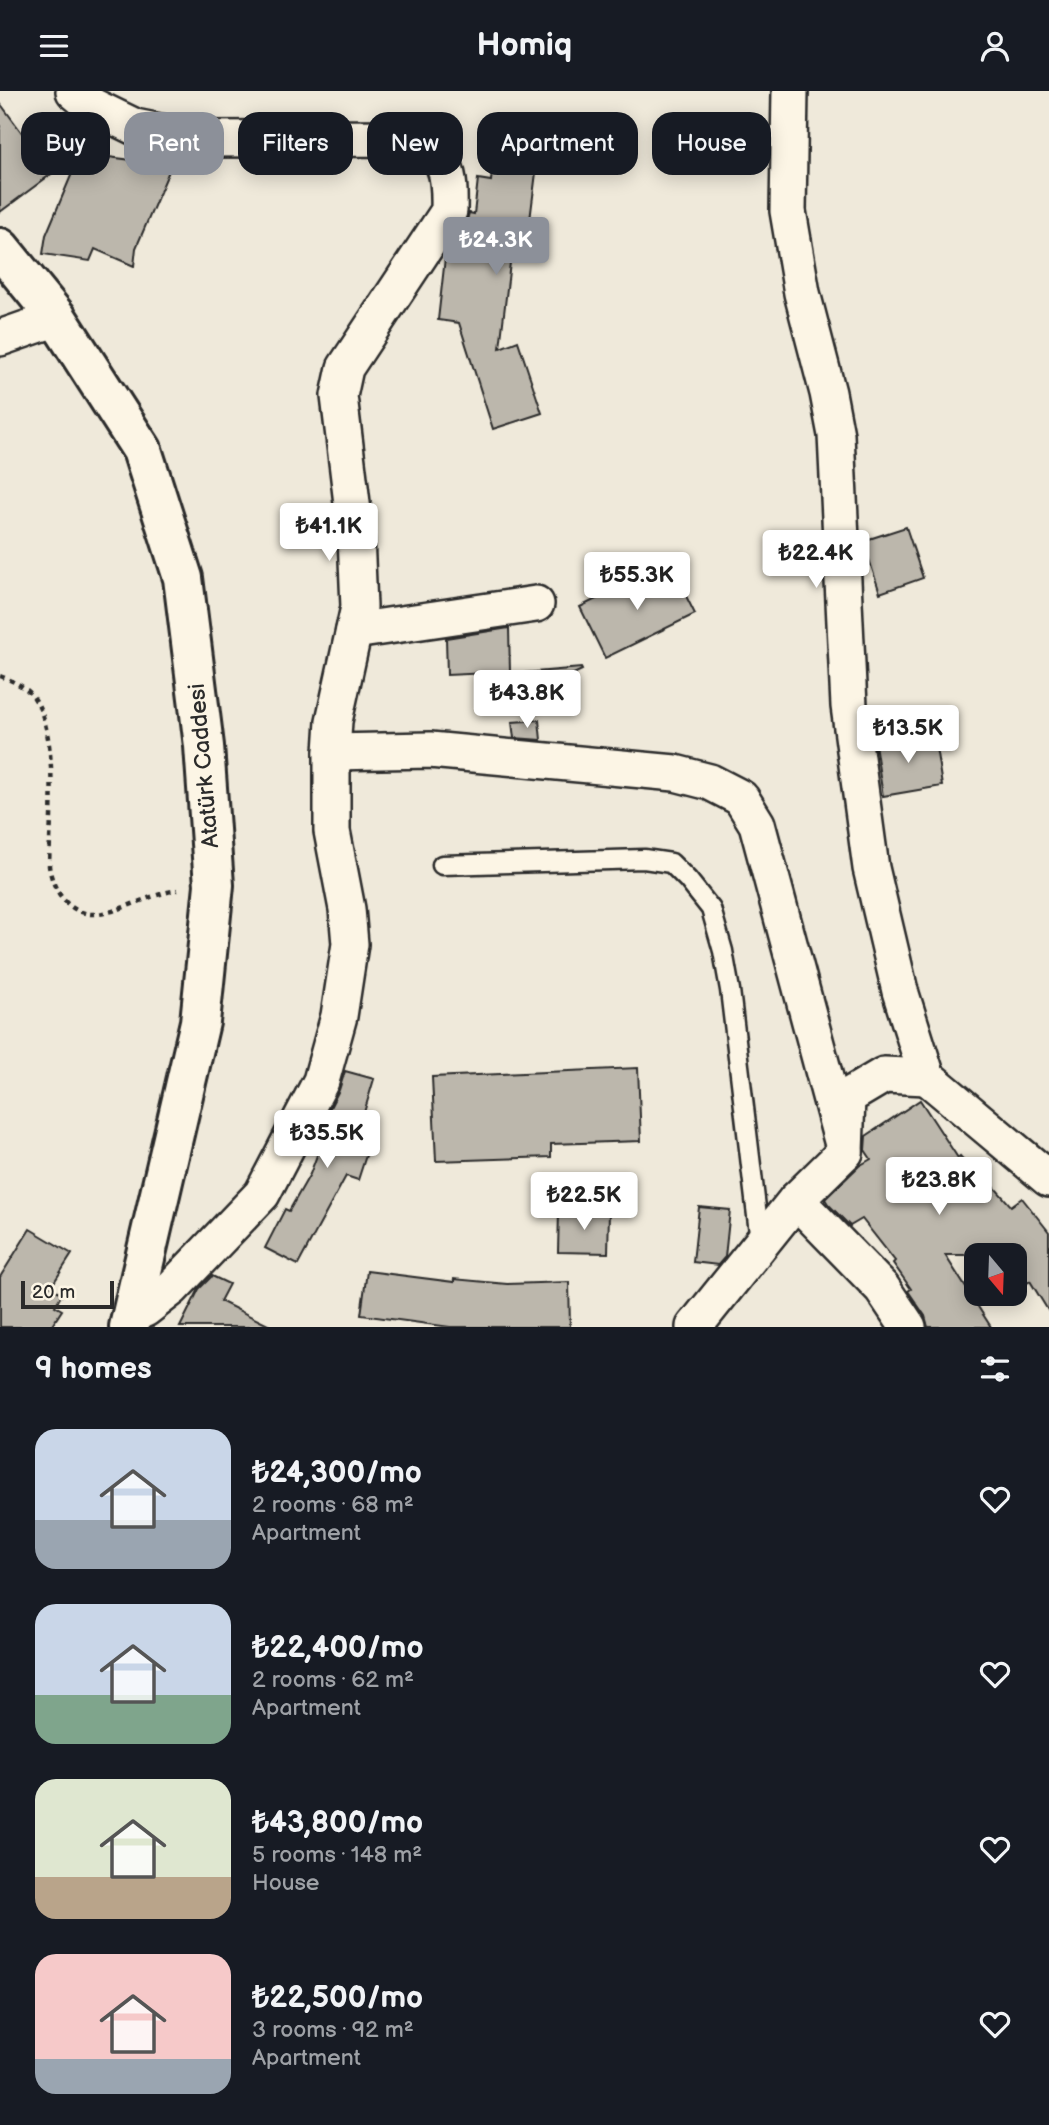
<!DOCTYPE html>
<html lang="en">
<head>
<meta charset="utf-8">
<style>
  body { margin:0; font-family:"Balsamiq Sans",sans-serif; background:#20242c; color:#f1f3f6; height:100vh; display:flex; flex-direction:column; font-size:26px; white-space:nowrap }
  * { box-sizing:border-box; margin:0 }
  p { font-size:23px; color:#9ea1a6 }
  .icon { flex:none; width:38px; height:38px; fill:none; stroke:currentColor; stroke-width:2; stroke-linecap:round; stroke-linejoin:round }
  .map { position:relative; height:1236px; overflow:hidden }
  .details { display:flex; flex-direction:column; background:#171b24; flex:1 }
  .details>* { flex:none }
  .banner { position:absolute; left:21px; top:21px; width:1008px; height:63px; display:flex; gap:14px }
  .needle { width:46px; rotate:161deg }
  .controls { position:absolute; left:964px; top:1152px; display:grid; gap:14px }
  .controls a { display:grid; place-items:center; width:63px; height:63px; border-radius:14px; background:#171b24; box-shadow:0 4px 18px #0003; font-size:35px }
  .scale { position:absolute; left:21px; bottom:18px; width:93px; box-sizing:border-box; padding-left:7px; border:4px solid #2b2b2b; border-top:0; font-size:19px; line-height:24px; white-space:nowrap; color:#2b2b2b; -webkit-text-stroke:5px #fcf5e5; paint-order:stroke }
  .price { position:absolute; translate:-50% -60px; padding:0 16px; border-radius:7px; background:#fff; color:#222; font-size:23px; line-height:46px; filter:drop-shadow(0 2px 4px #0008) }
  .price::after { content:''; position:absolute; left:50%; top:42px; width:21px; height:16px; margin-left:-10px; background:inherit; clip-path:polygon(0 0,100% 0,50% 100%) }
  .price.selected { background:#8c9099; color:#fff }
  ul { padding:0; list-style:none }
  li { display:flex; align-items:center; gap:21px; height:175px; padding:0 35px }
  li span { display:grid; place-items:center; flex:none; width:196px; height:140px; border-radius:21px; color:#555 }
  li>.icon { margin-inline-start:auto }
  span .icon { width:84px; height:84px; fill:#fffc; stroke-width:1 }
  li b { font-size:30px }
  h2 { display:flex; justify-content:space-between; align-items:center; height:84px; padding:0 35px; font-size:30px }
  .pill { padding:0 24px; border-radius:21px; background:#171b24; box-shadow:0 4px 18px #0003; font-size:24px; line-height:63px }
  .pill.selected { background:#8c9099; color:#fff }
  header { display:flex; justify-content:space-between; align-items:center; height:91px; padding:0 35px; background:#171b24; font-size:32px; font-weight:800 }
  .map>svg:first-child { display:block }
  .building { fill:#bcb7ac; stroke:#2b2b2b; stroke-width:2 }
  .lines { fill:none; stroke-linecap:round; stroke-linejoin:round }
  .service-casing { stroke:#2b2b2b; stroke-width:23 }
  .minor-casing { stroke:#2b2b2b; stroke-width:40 }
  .secondary-casing { stroke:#2b2b2b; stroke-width:44 }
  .path { stroke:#2b2b2b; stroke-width:4.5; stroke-dasharray:5 5; stroke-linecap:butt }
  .service { stroke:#fcf5e5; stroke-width:18 }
  .minor { stroke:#fcf5e5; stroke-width:35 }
  .secondary { stroke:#fcf5e5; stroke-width:38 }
  .labels { text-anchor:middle; stroke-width:6; stroke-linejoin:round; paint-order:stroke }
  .street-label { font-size:23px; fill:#2b2b2b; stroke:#fcf5e5 }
</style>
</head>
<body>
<header><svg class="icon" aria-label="menu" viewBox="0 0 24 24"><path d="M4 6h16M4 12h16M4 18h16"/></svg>Homiq<svg class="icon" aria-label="person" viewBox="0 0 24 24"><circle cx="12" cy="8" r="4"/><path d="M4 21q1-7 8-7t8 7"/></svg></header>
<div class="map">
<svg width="1049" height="1236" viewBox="0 0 1049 1236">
  <rect width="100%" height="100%" fill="#efe9da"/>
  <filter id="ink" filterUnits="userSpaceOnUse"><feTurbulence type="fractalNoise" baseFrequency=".0143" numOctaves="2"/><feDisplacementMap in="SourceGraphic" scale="14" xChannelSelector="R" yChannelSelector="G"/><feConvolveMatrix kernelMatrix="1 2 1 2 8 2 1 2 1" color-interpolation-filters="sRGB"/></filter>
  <g filter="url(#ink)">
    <!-- building -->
    <g class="building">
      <path d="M 0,12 L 34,58 L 75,28 L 101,65 L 147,71 L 169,80 L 136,157 L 134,175 L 95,158 L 90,170 L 43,163 L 46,144 L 81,61 L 0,121 Z"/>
      <path d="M 497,37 L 541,42 L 529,137 L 536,139 L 529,167 L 511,163 L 500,257 L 518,250 L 542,322 L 493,338 L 459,232 L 438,229 L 445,167 L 455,170 L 469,122 L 474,123 L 478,88 L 491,90 Z"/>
      <path d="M 906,436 L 923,487 L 880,502 L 863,450 Z"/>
      <path d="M 673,479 L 695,523 L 605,567 L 580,516 L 644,484 L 648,491 Z"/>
      <path d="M 509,537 L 510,581 L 447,584 L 446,547 Z"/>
      <path d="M 581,577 L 582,579 L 515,611 L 513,583 Z"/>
      <path d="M 539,629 L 541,649 L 514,647 L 512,631 Z"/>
      <path d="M 934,643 L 942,695 L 883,705 L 875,653 Z"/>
      <path d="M 638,977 L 641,1050 L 551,1053 L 551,1066 L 436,1070 L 432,986 Z"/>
      <path d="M 345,980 L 374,988 L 357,1045 L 371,1049 L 358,1089 L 346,1085 L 298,1174 L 265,1157 L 285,1118 L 289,1120 L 310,1083 L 329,1032 L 323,1030 L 339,999 Z"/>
      <path d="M 920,1009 L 958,1067 L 960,1065 L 976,1083 L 980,1080 L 1011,1115 L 1022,1107 L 1049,1141 L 1049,1221 L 1030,1190 L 1015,1201 L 1015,1164 L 945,1164 L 991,1236 L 928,1236 L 925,1225 L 908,1200 L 911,1198 L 893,1172 L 895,1170 L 862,1128 L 850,1135 L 828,1113 L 825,1108 L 859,1075 L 871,1068 L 865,1059 L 866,1045 Z"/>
      <path d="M 699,1116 L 730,1119 L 725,1166 L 718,1174 L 693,1171 Z"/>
      <path d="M 559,1120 L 609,1121 L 608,1162 L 558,1161 Z"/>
      <path d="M 30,1138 L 72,1163 L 51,1196 L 62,1203 L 55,1215 L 62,1219 L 51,1236 L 0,1236 L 0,1186 Z"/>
      <path d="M 367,1180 L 454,1191 L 454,1188 L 507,1193 L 569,1191 L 570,1236 L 450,1236 L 361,1224 Z"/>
      <path d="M 212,1185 L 229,1193 L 220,1210 L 272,1236 L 180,1236 L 199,1198 Z"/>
    </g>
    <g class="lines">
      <!-- service casing -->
      <g class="service-casing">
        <path id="service" d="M 442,774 L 644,768 L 671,772 L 688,789 L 711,818 L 723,860 L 730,899 L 760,1150"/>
      </g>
      <!-- minor casing -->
      <g class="minor-casing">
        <g id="minor">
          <path d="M 74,0 L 92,15 L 135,36 L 195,48 L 410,47 C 448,63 450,82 449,120 L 345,277 L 339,305 L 356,445 L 359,516 L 334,630 L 332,661 L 332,740 L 347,818 L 350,853 L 339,925 L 321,990 L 262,1103 L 172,1197 L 145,1218 L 131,1223"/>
          <path d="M 790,0 L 788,120 L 802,202 L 828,302 L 836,344 L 849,615 L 871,777 L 900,900 L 927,986 L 1049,1088"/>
          <path d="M 0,247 L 57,227"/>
          <path d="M 354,540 L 536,513"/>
          <path d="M 332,661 L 430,659 L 675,682 L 710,691 L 741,707 L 757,733 L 845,1061"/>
          <path d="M 796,1109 L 882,1197 L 908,1236"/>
          <path d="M 694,1236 L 796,1109 L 845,1061 L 847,1006 L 884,984 L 927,986"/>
        </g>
      </g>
      <!-- secondary casing -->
      <g class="secondary-casing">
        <path id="secondary" d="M 0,157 L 57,227 L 142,359 L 183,487 L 204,655 L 214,794 L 200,931 L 129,1236"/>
      </g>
      <!-- path -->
      <path class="path" d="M 0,585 C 11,589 24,595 32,604 C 60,641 50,729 49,775 C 53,802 72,829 104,822 C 129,817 151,803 178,799"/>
      <!-- service -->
      <use href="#service" class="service"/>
      <!-- minor -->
      <use href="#minor" class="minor"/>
      <!-- secondary -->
      <use href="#secondary" class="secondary"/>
    </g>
  </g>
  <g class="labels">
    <!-- street labels -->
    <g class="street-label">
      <text transform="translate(203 675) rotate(-95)" y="8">Atatürk Caddesi</text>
    </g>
  </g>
</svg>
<div class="controls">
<a><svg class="needle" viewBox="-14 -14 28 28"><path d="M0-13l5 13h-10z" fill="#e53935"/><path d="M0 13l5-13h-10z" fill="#9ea1a6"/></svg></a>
</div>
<div class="scale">20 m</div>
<b class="price selected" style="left:496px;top:186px">₺24.3K</b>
<b class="price" style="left:329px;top:472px">₺41.1K</b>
<b class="price" style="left:816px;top:499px">₺22.4K</b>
<b class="price" style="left:637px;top:521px">₺55.3K</b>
<b class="price" style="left:527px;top:639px">₺43.8K</b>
<b class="price" style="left:908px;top:674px">₺13.5K</b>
<b class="price" style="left:327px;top:1079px">₺35.5K</b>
<b class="price" style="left:939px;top:1126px">₺23.8K</b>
<b class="price" style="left:584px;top:1141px">₺22.5K</b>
<div class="banner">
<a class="pill">Buy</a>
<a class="pill selected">Rent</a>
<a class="pill">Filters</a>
<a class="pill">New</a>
<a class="pill">Apartment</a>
<a class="pill">House</a>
</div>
</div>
<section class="details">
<h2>9 homes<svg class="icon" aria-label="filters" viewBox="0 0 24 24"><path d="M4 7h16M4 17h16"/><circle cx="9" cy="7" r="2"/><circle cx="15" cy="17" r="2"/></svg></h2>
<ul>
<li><span style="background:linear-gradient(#c9d6e8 65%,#9aa5b1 0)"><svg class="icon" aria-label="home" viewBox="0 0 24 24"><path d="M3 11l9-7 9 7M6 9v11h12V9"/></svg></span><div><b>₺24,300/mo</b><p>2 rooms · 68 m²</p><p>Apartment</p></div><svg class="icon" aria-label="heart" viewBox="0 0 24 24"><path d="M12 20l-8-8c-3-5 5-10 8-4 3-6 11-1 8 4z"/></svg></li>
<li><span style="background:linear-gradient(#c9d6e8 65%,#7fa58c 0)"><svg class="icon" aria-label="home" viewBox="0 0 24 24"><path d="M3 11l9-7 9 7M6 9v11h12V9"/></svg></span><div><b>₺22,400/mo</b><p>2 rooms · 62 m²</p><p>Apartment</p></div><svg class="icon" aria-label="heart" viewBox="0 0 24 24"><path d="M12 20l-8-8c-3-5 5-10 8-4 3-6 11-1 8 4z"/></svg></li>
<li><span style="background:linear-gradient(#dfe7d0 70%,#b9a48a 0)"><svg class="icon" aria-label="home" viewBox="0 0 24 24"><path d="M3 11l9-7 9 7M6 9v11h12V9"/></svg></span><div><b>₺43,800/mo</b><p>5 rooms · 148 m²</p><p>House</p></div><svg class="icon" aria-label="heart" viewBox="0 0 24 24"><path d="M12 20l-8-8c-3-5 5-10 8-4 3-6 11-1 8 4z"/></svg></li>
<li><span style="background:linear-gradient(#f6c9c9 75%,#9aa5b1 0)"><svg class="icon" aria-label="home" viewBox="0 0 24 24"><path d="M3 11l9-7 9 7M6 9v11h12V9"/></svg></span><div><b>₺22,500/mo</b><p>3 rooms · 92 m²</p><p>Apartment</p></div><svg class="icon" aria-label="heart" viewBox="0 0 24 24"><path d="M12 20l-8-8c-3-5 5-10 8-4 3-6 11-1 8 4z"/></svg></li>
</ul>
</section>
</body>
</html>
